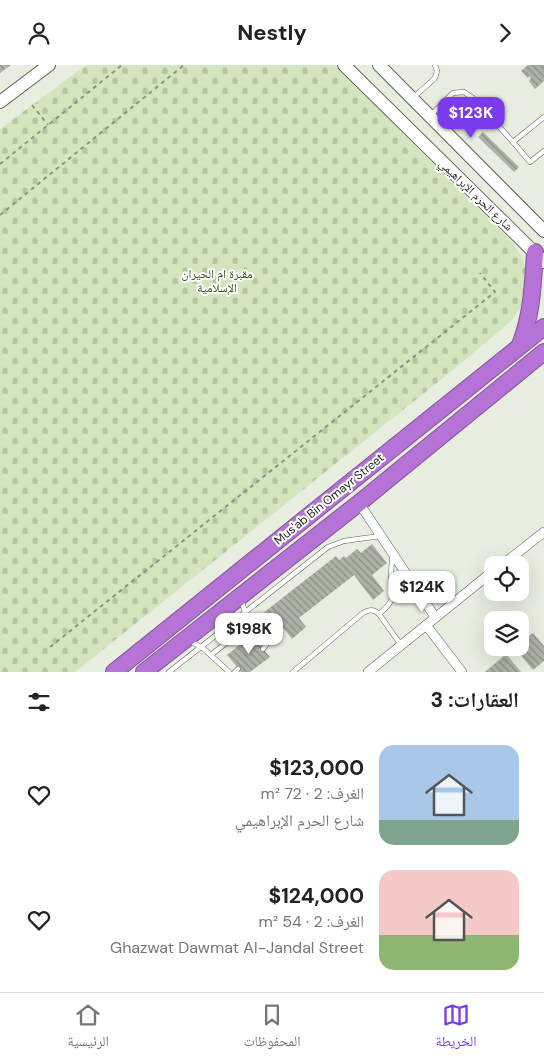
<!DOCTYPE html>
<html lang="ar">
<head>
<meta charset="utf-8">
<style>
  body { margin:0; font-family:"DM Sans","Noto Naskh Arabic",sans-serif; background:#f2f2f2; color:#222; direction:rtl; height:100vh; display:flex; flex-direction:column; font-size:19px; white-space:nowrap }
  * { box-sizing:border-box; margin:0 }
  p { font-size:16px; color:#767676 }
  .icon { flex:none; width:28px; height:28px; fill:none; stroke:currentColor; stroke-width:2; stroke-linecap:round; stroke-linejoin:round }
  .map { position:relative; height:607px; overflow:hidden; direction:ltr }
  .details { display:flex; flex-direction:column; background:#fff; flex:1 }
  .details>* { flex:none }
  .tools { position:absolute; left:484px; top:491px; display:grid; gap:10px }
  .tools a { display:grid; place-items:center; width:45px; height:45px; border-radius:10px; background:#fff; box-shadow:0 5px 20px #0002; font-size:25px }
  .price { position:absolute; translate:-50% -42px; padding:0 11px; border-radius:10px; background:#fff; color:#222; font-size:16px; line-height:32px; filter:drop-shadow(0 1px 2px #0008) }
  .price::after { content:''; position:absolute; left:50%; top:30px; width:15px; height:11px; margin-left:-8px; background:inherit; clip-path:polygon(0 0,100% 0,50% 100%) }
  .price.on { background:#7c3aed; color:#fff }
  ul { padding:0; list-style:none }
  li { display:flex; align-items:center; gap:15px; height:125px; padding:0 25px }
  li span { display:grid; place-items:center; flex:none; width:140px; height:100px; border-radius:15px; color:#555 }
  li>.icon { margin-inline-start:auto }
  span .icon { width:60px; height:60px; fill:#fffc; stroke-width:1 }
  li b { font-size:21px }
  h2 { display:flex; justify-content:space-between; align-items:center; height:60px; padding:0 25px; font-size:21px }
  header { display:flex; justify-content:space-between; align-items:center; height:65px; padding:0 25px; background:#fff; font-size:22px; font-weight:700 }
  .dock { display:flex; justify-content:space-around; align-items:center; height:70px; border-top:1px solid #e0e0e0; background:#fff; font-size:14px; color:#767676 }
  .dock a { display:grid; justify-items:center; gap:2px }
  .dock .on { color:#7c3aed }
  .map>svg:first-child { display:block }
  .cemetery { fill:url(#cemetery-stones) }
  .building { fill:url(#building-back-hatch) }
  .lines { fill:none; stroke-linecap:round; stroke-linejoin:round }
  .lane-casing { stroke:#5e6458; stroke-width:5.5 }
  .street-casing { stroke:#5e6458; stroke-width:10 }
  .secondary-casing { stroke:#5e6458; stroke-width:14 }
  .highway-casing { stroke:#805595; stroke-width:18 }
  .path { stroke:#8d9288; stroke-width:2; stroke-dasharray:4 4; stroke-linecap:butt }
  .lane { stroke:#fff; stroke-width:4.5 }
  .street { stroke:#fff; stroke-width:9 }
  .secondary { stroke:#fff; stroke-width:12 }
  .highway { stroke:#b572d7; stroke-width:16 }
  .labels { text-anchor:middle; stroke-width:4; stroke-linejoin:round; paint-order:stroke }
  .street-label { font-size:12px; fill:#1e201b; stroke:#fff }
  .park-label { font-size:12px; fill:#364b13; stroke:#fff }
</style>
</head>
<body>
<header><svg class="icon" aria-label="forward" viewBox="0 0 24 24"><path d="M9 5l7 7-7 7"/></svg>Nestly<svg class="icon" aria-label="person" viewBox="0 0 24 24"><circle cx="12" cy="8" r="4"/><path d="M4 21q1-7 8-7t8 7"/></svg></header>
<div class="map">
<svg width="544" height="607" viewBox="0 0 544 607">
  <defs>
    <pattern id="cemetery-stones" width="16" height="16" patternUnits="userSpaceOnUse" patternTransform="scale(1.25)"><rect width="16" height="16" fill="#d3e5bd"/><path d="M2 7V4a2 2 0 0 1 4 0v3zM10 15v-3a2 2 0 0 1 4 0v3z" fill="#b5c4a2"/></pattern>
    <pattern id="building-back-hatch" width="6" height="6" patternUnits="userSpaceOnUse" patternTransform="scale(1.25)"><rect width="6" height="6" fill="#acb2a5"/><path d="M-1 5l2 2M0 0l6 6M5-1l2 2" fill="none" stroke="#8b9086"/></pattern>
  </defs>
  <rect width="100%" height="100%" fill="#e7eee0"/>
  <!-- cemetery -->
  <path class="cemetery" d="M 86,0 L 334,0 L 511,176 L 523,193 L 527,215 L 524,237 L 511,256 L 458,301 L 75,607 L 0,607 L 0,64 Z"/>
  <!-- building -->
  <g class="building">
    <path d="M 0,0 L 11,0 L 0,8 Z"/>
    <path d="M 528,0 L 544,0 L 544,16 L 535,24 L 529,16 L 531,13 L 529,11 L 528,13 L 521,6 Z"/>
    <path d="M 483,67 L 519,102 L 514,107 L 478,72 Z"/>
    <path d="M 372,479 L 387,498 L 372,510 L 384,526 L 373,535 L 354,510 L 299,553 L 306,562 L 292,574 L 273,550 L 263,558 L 258,552 L 336,491 L 339,495 L 344,491 L 346,493 L 357,484 L 361,488 Z"/>
    <path d="M 533,568 L 544,581 L 544,596 L 533,605 L 514,582 L 520,582 L 520,578 Z"/>
    <path d="M 252,570 L 270,592 L 250,607 L 241,607 L 227,590 Z"/>
    <path d="M 506,589 L 521,607 L 485,607 Z"/>
  </g>
  <g class="lines">
    <!-- lane casing -->
    <g class="lane-casing">
      <g id="lane">
        <path d="M 413,33 L 435,13 L 437,6 L 435,0"/>
        <path d="M 431,50 L 453,28 L 464,27 L 473,33 L 513,77 L 544,52"/>
        <path d="M 513,77 L 530,97 L 544,86"/>
        <path d="M 242,536 C 245,558 264,566 266,580 L 263,584"/>
        <path d="M 379,549 C 396,535 392,533 391,514 C 391,506 392,498 392,490"/>
        <path d="M 189,575 L 204,584 L 229,607"/>
        <path d="M 211,590 L 251,558"/>
        <path d="M 169,607 L 328,482 L 344,476 L 380,471"/>
        <path d="M 235,607 L 238,604"/>
        <path d="M 293,607 L 363,548 C 369,544 374,544 379,549 L 401,580"/>
      </g>
    </g>
    <!-- street casing -->
    <g class="street-casing">
      <g id="street">
        <path d="M 359,438 L 435,552"/>
        <path d="M 502,500 L 544,467"/>
        <path d="M 426,560 L 462,607"/>
        <path d="M 368,607 L 492,507"/>
      </g>
    </g>
    <!-- secondary casing -->
    <g class="secondary-casing">
      <g id="secondary">
        <path d="M 344,0 L 544,197"/>
        <path d="M 379,0 L 544,166"/>
        <path d="M 0,37 L 49,0"/>
      </g>
    </g>
    <!-- highway casing -->
    <g class="highway-casing">
      <g id="highway">
        <path d="M 520,280 C 532,250 533,219 535,187"/>
        <path d="M 114,607 L 544,262"/>
        <path d="M 144,607 L 359,438 L 544,287"/>
      </g>
    </g>
    <!-- path -->
    <g class="path">
      <path d="M 32,40 L 48,60"/>
      <path d="M 0,99 L 122,0"/>
      <path d="M 0,150 L 184,0"/>
      <path d="M 50,582 L 495,227 L 480,208"/>
    </g>
    <!-- lane -->
    <use href="#lane" class="lane"/>
    <!-- street -->
    <use href="#street" class="street"/>
    <!-- secondary -->
    <use href="#secondary" class="secondary"/>
    <!-- highway -->
    <use href="#highway" class="highway"/>
  </g>
  <g class="labels">
    <!-- street labels -->
    <g class="street-label">
      <text transform="translate(476 130) rotate(44)" y="4">شارع الحرم الإبراهيمي</text>
      <text transform="translate(329 434) rotate(-39)" y="4">Mus'ab Bin Omayr Street</text>
    </g>
    <!-- park labels -->
    <g class="park-label">
      <text x="217" y="213">مقبرة ام الحيران<tspan x="217" dy="14">الإسلامية</tspan></text>
    </g>
  </g>
</svg>
<div class="tools">
<a><svg class="icon" aria-label="locate" viewBox="0 0 24 24"><circle cx="12" cy="12" r="6"/><path d="M12 2v4M12 18v4M2 12h4M18 12h4"/></svg></a>
<a><svg class="icon" aria-label="layers" viewBox="0 0 24 24"><path d="M12 4l9 5-9 5-9-5zM3 14l9 5 9-5"/></svg></a>
</div>
<b class="price on" style="left:471px;top:74px">$123K</b>
<b class="price" style="left:422px;top:548px">$124K</b>
<b class="price" style="left:249px;top:590px">$198K</b>
</div>
<section class="details">
<h2>العقارات: 3<svg class="icon" aria-label="filters" viewBox="0 0 24 24"><path d="M4 7h16M4 17h16"/><circle cx="9" cy="7" r="2"/><circle cx="15" cy="17" r="2"/></svg></h2>
<ul>
<li><span style="background:linear-gradient(#a9c7e8 75%,#7fa58c 0)"><svg class="icon" aria-label="home" viewBox="0 0 24 24"><path d="M3 11l9-7 9 7M6 9v11h12V9"/></svg></span><div><b>$123,000</b><p>الغرف: 2 · 72 m²</p><p>شارع الحرم الإبراهيمي</p></div><svg class="icon" aria-label="heart" viewBox="0 0 24 24"><path d="M12 20l-8-8c-3-5 5-10 8-4 3-6 11-1 8 4z"/></svg></li>
<li><span style="background:linear-gradient(#f6c9c9 65%,#8fb573 0)"><svg class="icon" aria-label="home" viewBox="0 0 24 24"><path d="M3 11l9-7 9 7M6 9v11h12V9"/></svg></span><div><b>$124,000</b><p>الغرف: 2 · 54 m²</p><p>Ghazwat Dawmat Al-Jandal Street</p></div><svg class="icon" aria-label="heart" viewBox="0 0 24 24"><path d="M12 20l-8-8c-3-5 5-10 8-4 3-6 11-1 8 4z"/></svg></li>
</ul>
</section>
<nav class="dock">
<a class="on"><svg class="icon" aria-label="map" viewBox="0 0 24 24"><path d="M3 6l6-2 6 2 6-2v14l-6 2-6-2-6 2zM9 4v14M15 6v14"/></svg>الخريطة</a>
<a><svg class="icon" aria-label="saved" viewBox="0 0 24 24"><path d="M7 4h10v16l-5-4-5 4z"/></svg>المحفوظات</a>
<a><svg class="icon" aria-label="home" viewBox="0 0 24 24"><path d="M3 11l9-7 9 7M6 9v11h12V9"/></svg>الرئيسية</a>
</nav>
</body>
</html>
